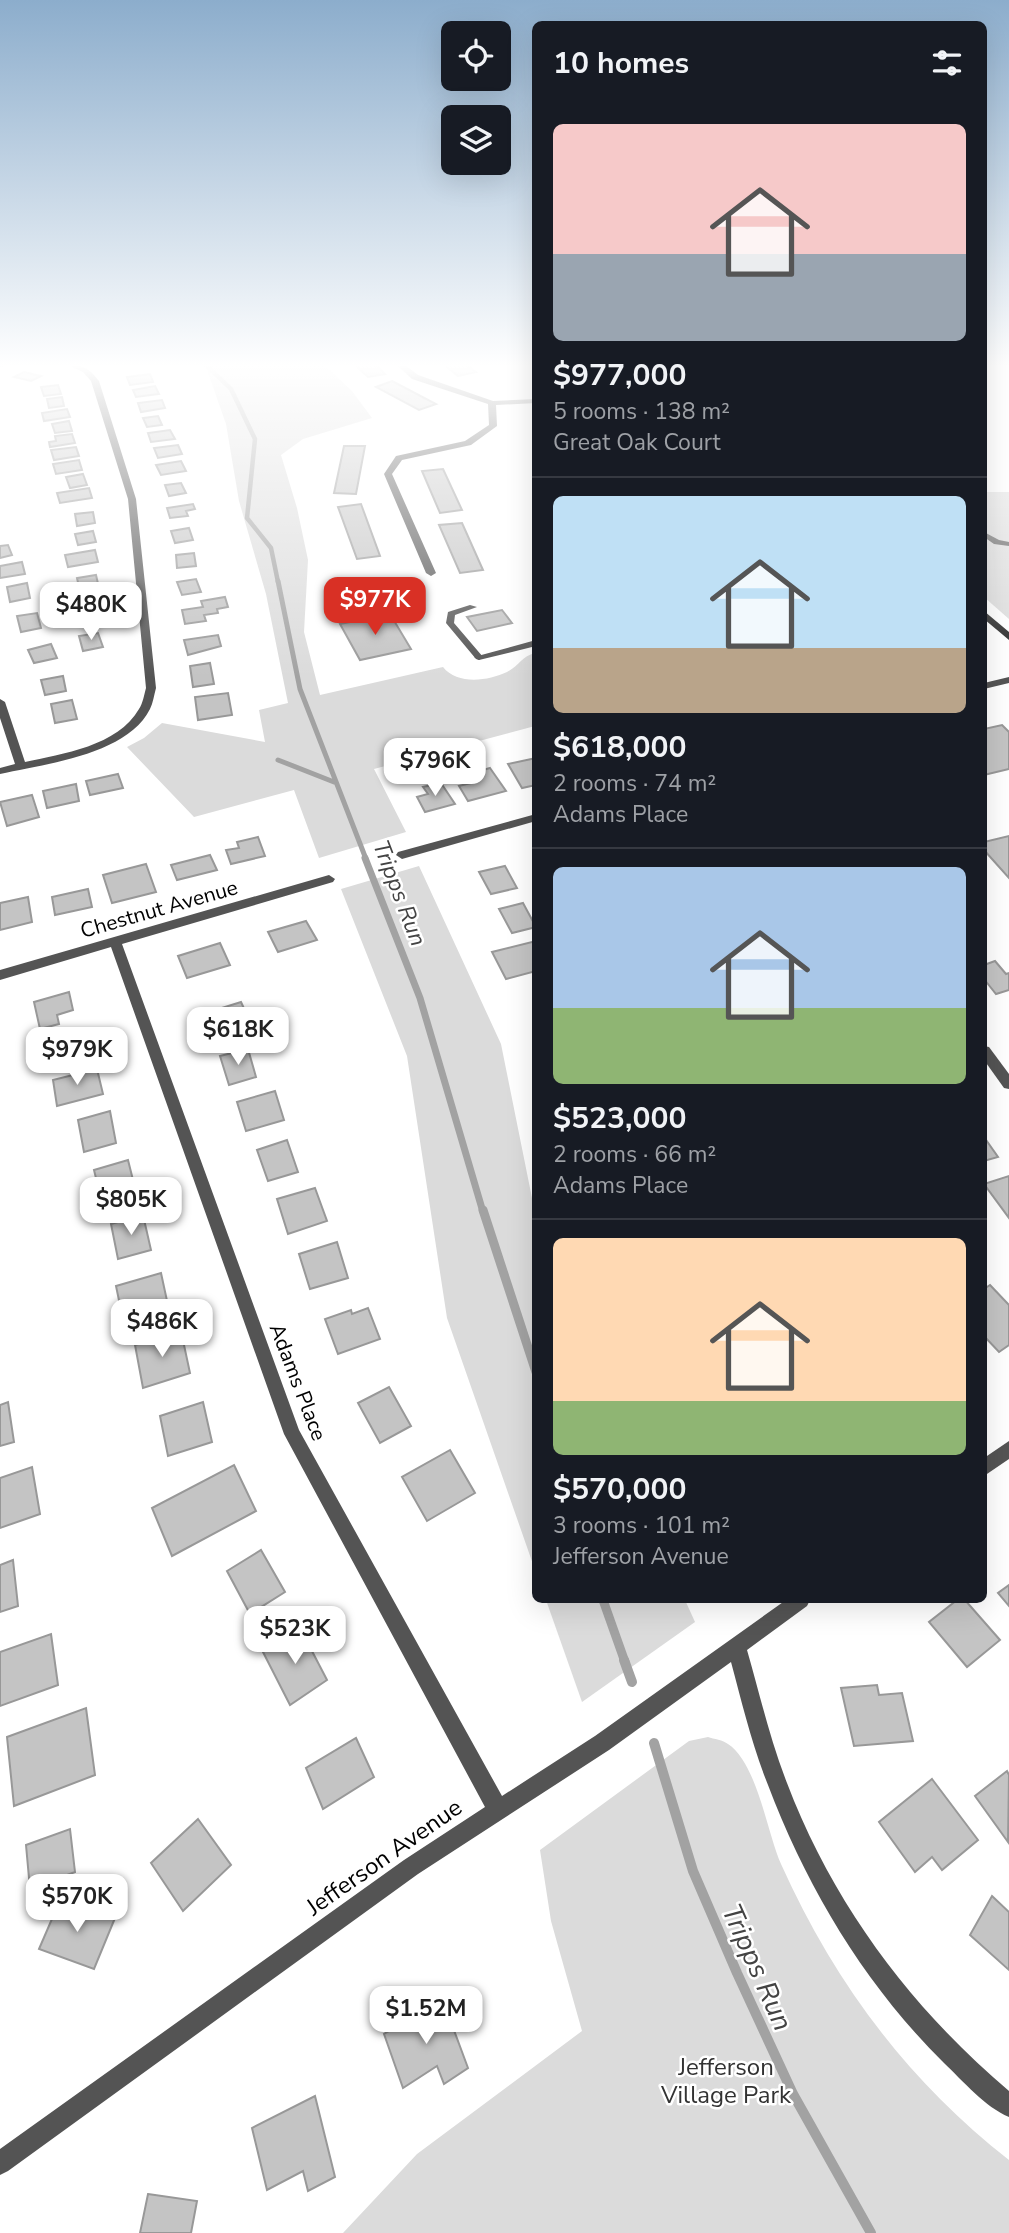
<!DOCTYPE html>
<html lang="en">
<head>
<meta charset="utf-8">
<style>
  body { margin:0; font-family:"Nunito Sans",sans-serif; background:#20242c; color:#f1f3f6; height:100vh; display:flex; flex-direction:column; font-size:26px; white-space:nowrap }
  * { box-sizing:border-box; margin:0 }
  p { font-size:23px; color:#9ea1a6 }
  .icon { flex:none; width:38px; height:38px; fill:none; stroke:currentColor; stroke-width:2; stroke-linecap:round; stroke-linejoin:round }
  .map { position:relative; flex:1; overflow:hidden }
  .details { position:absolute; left:532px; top:21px; width:455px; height:1582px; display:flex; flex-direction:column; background:#171b24; border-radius:10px; box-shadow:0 7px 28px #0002 }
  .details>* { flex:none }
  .tools { position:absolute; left:441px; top:21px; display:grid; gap:14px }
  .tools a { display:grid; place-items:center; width:70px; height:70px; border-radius:10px; background:#171b24; box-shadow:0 7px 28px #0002; font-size:35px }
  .price { position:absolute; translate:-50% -60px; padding:0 16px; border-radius:14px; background:#fff; color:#222; font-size:23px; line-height:46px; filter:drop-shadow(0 2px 4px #0008) }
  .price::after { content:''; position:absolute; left:50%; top:42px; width:21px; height:16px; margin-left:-10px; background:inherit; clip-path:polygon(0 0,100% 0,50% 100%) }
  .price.active { background:#d93025; color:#fff }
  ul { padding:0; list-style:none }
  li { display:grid; align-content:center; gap:14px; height:371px; padding:0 21px }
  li+li { border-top:2px solid #363941 }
  li span { display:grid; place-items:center; height:217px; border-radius:10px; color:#555 }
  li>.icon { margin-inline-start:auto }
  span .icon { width:126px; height:126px; fill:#fffc; stroke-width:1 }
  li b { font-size:30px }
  h2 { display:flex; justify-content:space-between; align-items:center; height:84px; padding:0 21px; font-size:30px }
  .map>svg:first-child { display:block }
  .green { fill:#dbdbdb }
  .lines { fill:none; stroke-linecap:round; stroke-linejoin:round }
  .stream-far4 { stroke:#a2a2a2; stroke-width:4.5 }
  .stream-far3 { stroke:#a2a2a2; stroke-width:5 }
  .stream-far2 { stroke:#a2a2a2; stroke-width:7 }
  .stream-far1 { stroke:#a2a2a2; stroke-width:9 }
  .stream { stroke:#a2a2a2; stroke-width:10 }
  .building { fill:#c4c4c4; stroke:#989898; stroke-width:2 }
  .lane { fill:#545454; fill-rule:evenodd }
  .street { fill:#545454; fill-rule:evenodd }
  .secondary { fill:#212121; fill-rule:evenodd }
  .labels { text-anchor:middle; stroke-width:5; stroke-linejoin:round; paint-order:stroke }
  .street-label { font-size:21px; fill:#000; stroke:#fff }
  .water-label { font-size:23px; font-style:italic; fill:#434343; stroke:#fff }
  .near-street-label { font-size:24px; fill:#000; stroke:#fff }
  .near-park-label { font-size:24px; fill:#323232; stroke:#fff }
  .near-water-label { font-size:28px; font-style:italic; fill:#434343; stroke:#fff }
</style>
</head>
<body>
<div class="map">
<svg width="1009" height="2233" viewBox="0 0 1009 2233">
  <rect width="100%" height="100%" fill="#fff"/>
  <!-- green -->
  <g class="green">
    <path d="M 205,364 L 323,364 L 352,391 L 372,418 L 303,439 L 281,455 L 297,508 L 308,560 L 304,632 L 320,695 L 443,667 C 457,685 488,681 507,672 C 519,666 522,656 535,653 L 535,726 L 374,769 L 406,832 L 319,858 L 294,790 L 194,817 L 127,747 L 144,738 L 162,723 L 265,742 L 259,710 L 288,703 L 266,594 L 239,501 L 226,424 Z"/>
    <path d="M 984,492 L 1009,492 L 1009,619 L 984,597 Z"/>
    <path d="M 419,866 L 501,1044 L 535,1213 L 535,1570 L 447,1318 L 407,1056 L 341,889 Z"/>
    <path d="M 546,1600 L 685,1600 L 695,1622 L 582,1702 Z"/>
    <path d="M 708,1737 C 714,1739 723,1740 728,1744 C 757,1763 767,1832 781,1864 C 834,1982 907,2080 1009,2160 L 1009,2233 L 343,2233 L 417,2154 L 582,2031 L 551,1921 L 540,1850 L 689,1741 Z"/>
  </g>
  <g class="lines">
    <!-- stream-far4 -->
    <path class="stream-far4" d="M 205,364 L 231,389 L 255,439 L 247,518 L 271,548 L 278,582"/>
    <!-- stream-far3 -->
    <g class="stream-far3">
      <path d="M 278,581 L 300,689 L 366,859"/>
      <path d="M 278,760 L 334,782"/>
    </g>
    <!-- stream-far2 -->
    <path class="stream-far2" d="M 365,858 L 420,998 L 483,1212"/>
    <!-- stream-far1 -->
    <g class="stream-far1">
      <path d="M 483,1210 L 536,1372"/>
      <path d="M 603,1600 L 625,1662"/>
    </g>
    <!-- stream -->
    <g class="stream">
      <path d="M 624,1660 L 632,1682"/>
      <path d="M 654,1743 L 693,1871 L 737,1973 L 793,2094 L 871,2233"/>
    </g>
  </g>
  <!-- building -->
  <g class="building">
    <path d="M 354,364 L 375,364 L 385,374 L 368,377 Z"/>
    <path d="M 443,364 L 465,364 L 476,372 L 458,376 Z"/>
    <path d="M 24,372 L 41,376 L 31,381 L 14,377 Z"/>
    <path d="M 150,374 L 153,382 L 130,385 L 127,377 Z"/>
    <path d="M 392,381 L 436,404 L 419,410 L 376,387 Z"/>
    <path d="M 58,385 L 61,394 L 44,396 L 41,387 Z"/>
    <path d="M 155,386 L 159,394 L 136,397 L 133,390 Z"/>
    <path d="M 62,397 L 64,406 L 49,408 L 47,399 Z"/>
    <path d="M 162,400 L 165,408 L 141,412 L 138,403 Z"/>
    <path d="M 67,409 L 70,417 L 44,421 L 42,413 Z"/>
    <path d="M 158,416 L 162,425 L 147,427 L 143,418 Z"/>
    <path d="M 69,421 L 72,431 L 55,433 L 52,424 Z"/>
    <path d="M 170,430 L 175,439 L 151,442 L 148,433 Z"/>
    <path d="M 72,434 L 75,443 L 50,447 L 49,442 L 56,441 L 55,436 Z"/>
    <path d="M 178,445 L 182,454 L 158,458 L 154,448 Z"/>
    <path d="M 344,446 L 365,446 L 356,494 L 334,493 Z"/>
    <path d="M 76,447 L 79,456 L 54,460 L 51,450 Z"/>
    <path d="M 79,460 L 82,470 L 56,474 L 53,464 Z"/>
    <path d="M 181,461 L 186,471 L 161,475 L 156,465 Z"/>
    <path d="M 443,469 L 462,510 L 440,513 L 422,471 Z"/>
    <path d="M 83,474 L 87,485 L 70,488 L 66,477 Z"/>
    <path d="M 181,483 L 186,493 L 169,496 L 165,485 Z"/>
    <path d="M 89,488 L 92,498 L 60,503 L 57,493 Z"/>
    <path d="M 193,504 L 195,509 L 186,511 L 188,516 L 170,518 L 167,508 Z"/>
    <path d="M 361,504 L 380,556 L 357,559 L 338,507 Z"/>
    <path d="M 93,512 L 95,523 L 77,526 L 75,514 Z"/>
    <path d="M 462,523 L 483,570 L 460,573 L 439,525 Z"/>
    <path d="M 189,528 L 193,540 L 175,543 L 171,531 Z"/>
    <path d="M 93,531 L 96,542 L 78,545 L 75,534 Z"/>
    <path d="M 8,545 L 12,555 L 0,558 L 0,546 Z"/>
    <path d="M 95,550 L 98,562 L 68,567 L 65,555 Z"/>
    <path d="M 194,553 L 196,566 L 177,568 L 176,555 Z"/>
    <path d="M 22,562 L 25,574 L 0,578 L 0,566 Z"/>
    <path d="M 96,575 L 99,588 L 80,591 L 77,578 Z"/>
    <path d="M 196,579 L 201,592 L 182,595 L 177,582 Z"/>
    <path d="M 27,583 L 30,598 L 10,602 L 7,587 Z"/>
    <path d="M 225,597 L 228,607 L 217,609 L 218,613 L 204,615 L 206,621 L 185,624 L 182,610 L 203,607 L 201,601 Z"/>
    <path d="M 97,602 L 102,619 L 80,623 L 76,605 Z"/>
    <path d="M 502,610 L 512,623 L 477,631 L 467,617 Z"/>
    <path d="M 37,613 L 41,628 L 21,632 L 17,616 Z"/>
    <path d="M 390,614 L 411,649 L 360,660 L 340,624 Z"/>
    <path d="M 98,633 L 103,647 L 83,651 L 79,636 Z"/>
    <path d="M 218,635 L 221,646 L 188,655 L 184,640 Z"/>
    <path d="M 51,644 L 57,658 L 34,663 L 28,650 Z"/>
    <path d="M 210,663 L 214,684 L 193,687 L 190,666 Z"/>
    <path d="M 63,676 L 66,691 L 45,695 L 41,680 Z"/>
    <path d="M 228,693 L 232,715 L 198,720 L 195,697 Z"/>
    <path d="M 72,700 L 77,719 L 55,723 L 51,704 Z"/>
    <path d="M 1002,725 L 1009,732 L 1009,769 L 984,775 L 984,729 Z"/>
    <path d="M 536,758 L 536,785 L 522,788 L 508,764 Z"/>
    <path d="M 490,768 L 506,791 L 468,801 L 459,786 L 475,782 L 469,774 Z"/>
    <path d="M 118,774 L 123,788 L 90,795 L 86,781 Z"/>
    <path d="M 441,783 L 455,804 L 425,812 L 417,797 L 428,794 L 423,787 Z"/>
    <path d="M 76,784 L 79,801 L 47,808 L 43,791 Z"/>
    <path d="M 32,795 L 39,817 L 7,826 L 0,802 Z"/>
    <path d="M 1009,836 L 1009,878 L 984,850 L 984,842 Z"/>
    <path d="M 258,837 L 265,856 L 231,864 L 226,850 L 239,848 L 237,842 Z"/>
    <path d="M 210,855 L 217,870 L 177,880 L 171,865 Z"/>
    <path d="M 146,864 L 156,892 L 112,903 L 103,875 Z"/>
    <path d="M 505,866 L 517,888 L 491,894 L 479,872 Z"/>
    <path d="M 88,889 L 92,907 L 55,915 L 52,897 Z"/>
    <path d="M 28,897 L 32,922 L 0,930 L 0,903 Z"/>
    <path d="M 523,903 L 536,927 L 512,933 L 499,909 Z"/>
    <path d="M 306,921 L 317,940 L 278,952 L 268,932 Z"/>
    <path d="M 536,941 L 536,971 L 506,979 L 492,952 Z"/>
    <path d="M 220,943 L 230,965 L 187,978 L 178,956 Z"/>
    <path d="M 995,961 L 1006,974 L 1009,973 L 1009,990 L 996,994 L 984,979 L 984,965 Z"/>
    <path d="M 69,992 L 73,1010 L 57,1015 L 59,1024 L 40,1029 L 34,1002 Z"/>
    <path d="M 241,1002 L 253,1028 L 211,1042 L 199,1015 Z"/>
    <path d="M 248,1049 L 256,1077 L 229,1085 L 220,1056 Z"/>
    <path d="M 97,1069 L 103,1094 L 57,1106 L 53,1080 Z"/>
    <path d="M 275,1091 L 284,1120 L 246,1131 L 237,1102 Z"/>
    <path d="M 110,1111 L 116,1143 L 84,1152 L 78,1120 Z"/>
    <path d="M 984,1137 L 998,1157 L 984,1161 Z"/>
    <path d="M 287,1140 L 298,1172 L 268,1181 L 257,1150 Z"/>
    <path d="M 128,1160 L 136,1192 L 102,1203 L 94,1170 Z"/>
    <path d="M 1009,1176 L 1009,1218 L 984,1184 Z"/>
    <path d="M 315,1188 L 327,1221 L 288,1234 L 277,1199 Z"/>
    <path d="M 143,1215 L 151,1250 L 118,1259 L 111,1224 Z"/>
    <path d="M 337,1242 L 348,1278 L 310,1289 L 299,1254 Z"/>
    <path d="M 161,1273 L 169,1310 L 136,1320 L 133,1307 L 121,1310 L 116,1286 Z"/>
    <path d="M 990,1285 L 1009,1305 L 1009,1345 L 999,1352 L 984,1336 L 984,1289 Z"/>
    <path d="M 368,1308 L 380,1339 L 338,1354 L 325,1319 L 351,1310 L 352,1314 Z"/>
    <path d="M 181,1331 L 190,1373 L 143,1388 L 135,1345 Z"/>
    <path d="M 389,1387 L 411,1426 L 380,1443 L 358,1403 Z"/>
    <path d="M 8,1402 L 14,1442 L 0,1446 L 0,1405 Z"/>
    <path d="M 203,1402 L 212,1442 L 168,1456 L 160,1416 Z"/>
    <path d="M 450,1450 L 475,1493 L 427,1521 L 402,1477 Z"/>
    <path d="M 234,1465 L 256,1511 L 172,1556 L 152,1508 Z"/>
    <path d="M 32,1467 L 40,1514 L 0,1528 L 0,1478 Z"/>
    <path d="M 261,1550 L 285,1592 L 250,1614 L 227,1571 Z"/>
    <path d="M 13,1560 L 18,1606 L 0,1612 L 0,1565 Z"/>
    <path d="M 1009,1585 L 1009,1606 L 998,1593 Z"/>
    <path d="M 957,1600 L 965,1600 L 1000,1640 L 967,1667 L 929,1622 Z"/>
    <path d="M 300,1628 L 327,1680 L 290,1705 L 263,1652 Z"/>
    <path d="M 51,1634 L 58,1685 L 0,1706 L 0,1652 Z"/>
    <path d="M 877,1685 L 879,1695 L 902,1693 L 913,1741 L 854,1746 L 841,1688 Z"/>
    <path d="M 86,1708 L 95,1775 L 14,1806 L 7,1737 Z"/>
    <path d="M 356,1738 L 374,1777 L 323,1809 L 306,1768 Z"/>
    <path d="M 1007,1771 L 1009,1775 L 1008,1842 L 975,1796 Z"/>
    <path d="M 932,1779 L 978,1840 L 942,1870 L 932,1857 L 915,1872 L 879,1822 Z"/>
    <path d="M 198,1819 L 231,1865 L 183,1911 L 151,1863 Z"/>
    <path d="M 70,1829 L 75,1872 L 30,1889 L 26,1845 Z"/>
    <path d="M 992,1896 L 1009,1912 L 1009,1970 L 970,1935 Z"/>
    <path d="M 61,1898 L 115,1918 L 94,1969 L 39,1949 Z"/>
    <path d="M 442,1998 L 468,2068 L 444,2084 L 437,2066 L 403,2088 L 384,2034 Z"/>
    <path d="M 315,2096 L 335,2177 L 308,2191 L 303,2171 L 267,2190 L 252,2128 Z"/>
    <path d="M 148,2194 L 197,2201 L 191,2233 L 140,2233 Z"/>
  </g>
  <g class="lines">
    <!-- lane -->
    <g class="lane">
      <path d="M 984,532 L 999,540 L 1009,542 L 1009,546 L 994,544 L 984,537 Z"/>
      <path d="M 470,605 L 477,607 L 455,615 L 454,623 L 483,657 L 479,660 L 476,659 L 446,623 L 448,612 Z"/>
    </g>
    <!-- street -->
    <g class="street">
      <path d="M 0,364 L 14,364 L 0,367 Z"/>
      <path d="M 65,364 C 82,364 89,368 99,381 L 136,499 L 156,688 C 154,695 153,703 150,709 C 127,755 45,764 0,774 L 0,768 L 15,764 L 0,718 L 0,699 L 5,702 L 25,762 C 62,754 118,746 139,709 C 143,703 144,695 146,688 L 128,499 L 91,381 L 83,372 Z"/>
      <path d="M 396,364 L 404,364 L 418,375 L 493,401 L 536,399 L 536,403 L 496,405 L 497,426 L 471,445 L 402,460 L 392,474 L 436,573 L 431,576 L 426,573 L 384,474 L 396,456 L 465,441 L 489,425 L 488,404 L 412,379 Z"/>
      <path d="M 536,640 L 536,646 L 479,660 L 474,657 Z"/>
      <path d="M 1009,677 L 1009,683 L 984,689 L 984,683 Z"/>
      <path d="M 536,814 L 536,821 L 402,859 L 396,855 L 398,852 Z"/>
      <path d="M 329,875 L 335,879 L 333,882 L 122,944 L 299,1430 L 502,1796 L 595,1736 L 786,1600 L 810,1600 L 807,1606 L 747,1650 C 760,1695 770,1740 787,1783 C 833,1904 911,2008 1009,2091 L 1009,2117 C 985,2107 963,2081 944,2063 C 865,1985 807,1888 768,1785 C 752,1745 742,1703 731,1662 L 609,1750 L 418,1874 L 8,2171 L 0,2175 L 0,2149 L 404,1860 L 485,1807 L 284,1434 L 111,947 L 0,980 L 0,970 Z"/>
      <path d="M 984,1046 L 989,1047 L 1009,1074 L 1009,1089 L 1004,1088 L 984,1060 Z"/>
      <path d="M 1009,1441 L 1009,1459 L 984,1476 L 984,1458 Z"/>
    </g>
    <!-- secondary -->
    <path class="secondary" d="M 984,611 L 1009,632 L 1009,640 L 984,619 Z"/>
  </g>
  <!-- sky -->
  <linearGradient id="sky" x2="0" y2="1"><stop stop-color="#8cadcc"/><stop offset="0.54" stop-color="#fff"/><stop offset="1" stop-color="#fff" stop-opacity="0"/></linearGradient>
  <rect width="1009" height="677" fill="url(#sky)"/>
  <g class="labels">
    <!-- street labels -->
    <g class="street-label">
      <text transform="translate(159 909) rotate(-16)" y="7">Chestnut Avenue</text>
      <text transform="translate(298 1382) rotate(69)" y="7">Adams Place</text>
    </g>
    <!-- water labels -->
    <g class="water-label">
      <text transform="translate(400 893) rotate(69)" y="8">Tripps Run</text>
    </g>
    <!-- near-street labels -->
    <g class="near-street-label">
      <text transform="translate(384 1857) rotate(-35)" y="8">Jefferson Avenue</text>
    </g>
    <!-- near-park labels -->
    <g class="near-park-label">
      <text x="726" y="2075">Jefferson<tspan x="726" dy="28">Village Park</tspan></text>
    </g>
    <!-- near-water labels -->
    <g class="near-water-label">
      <text transform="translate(758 1967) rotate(66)" y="10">Tripps Run</text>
    </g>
  </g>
</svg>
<div class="tools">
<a><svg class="icon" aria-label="locate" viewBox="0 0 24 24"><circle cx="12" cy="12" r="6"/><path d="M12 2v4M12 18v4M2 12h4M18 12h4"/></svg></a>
<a><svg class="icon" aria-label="layers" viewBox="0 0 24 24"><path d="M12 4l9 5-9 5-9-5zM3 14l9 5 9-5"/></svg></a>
</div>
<b class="price active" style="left:375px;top:637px">$977K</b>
<b class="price" style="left:91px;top:642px">$480K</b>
<b class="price" style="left:435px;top:798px">$796K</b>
<b class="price" style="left:238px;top:1067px">$618K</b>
<b class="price" style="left:77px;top:1087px">$979K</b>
<b class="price" style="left:131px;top:1237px">$805K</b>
<b class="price" style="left:162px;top:1359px">$486K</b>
<b class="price" style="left:295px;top:1666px">$523K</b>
<b class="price" style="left:77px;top:1934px">$570K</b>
<b class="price" style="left:426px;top:2046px">$1.52M</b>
<section class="details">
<h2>10 homes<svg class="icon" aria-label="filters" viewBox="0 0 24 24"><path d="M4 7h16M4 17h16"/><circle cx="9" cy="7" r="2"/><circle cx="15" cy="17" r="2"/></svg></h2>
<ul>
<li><span style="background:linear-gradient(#f6c9c9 60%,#9aa5b1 0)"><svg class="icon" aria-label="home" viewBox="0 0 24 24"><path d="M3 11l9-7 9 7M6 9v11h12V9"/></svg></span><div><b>$977,000</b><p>5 rooms · 138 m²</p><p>Great Oak Court</p></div></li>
<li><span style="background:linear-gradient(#bfe0f5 70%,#b9a48a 0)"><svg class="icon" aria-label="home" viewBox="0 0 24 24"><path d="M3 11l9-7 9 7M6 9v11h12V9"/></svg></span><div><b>$618,000</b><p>2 rooms · 74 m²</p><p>Adams Place</p></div></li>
<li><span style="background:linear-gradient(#a9c7e8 65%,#8fb573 0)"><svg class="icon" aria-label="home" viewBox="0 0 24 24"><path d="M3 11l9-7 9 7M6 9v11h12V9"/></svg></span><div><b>$523,000</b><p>2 rooms · 66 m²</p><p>Adams Place</p></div></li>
<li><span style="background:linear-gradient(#ffd9b3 75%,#8fb573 0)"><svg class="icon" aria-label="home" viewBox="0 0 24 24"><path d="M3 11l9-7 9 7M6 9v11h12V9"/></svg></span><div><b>$570,000</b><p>3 rooms · 101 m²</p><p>Jefferson Avenue</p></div></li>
</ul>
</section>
</div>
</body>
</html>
